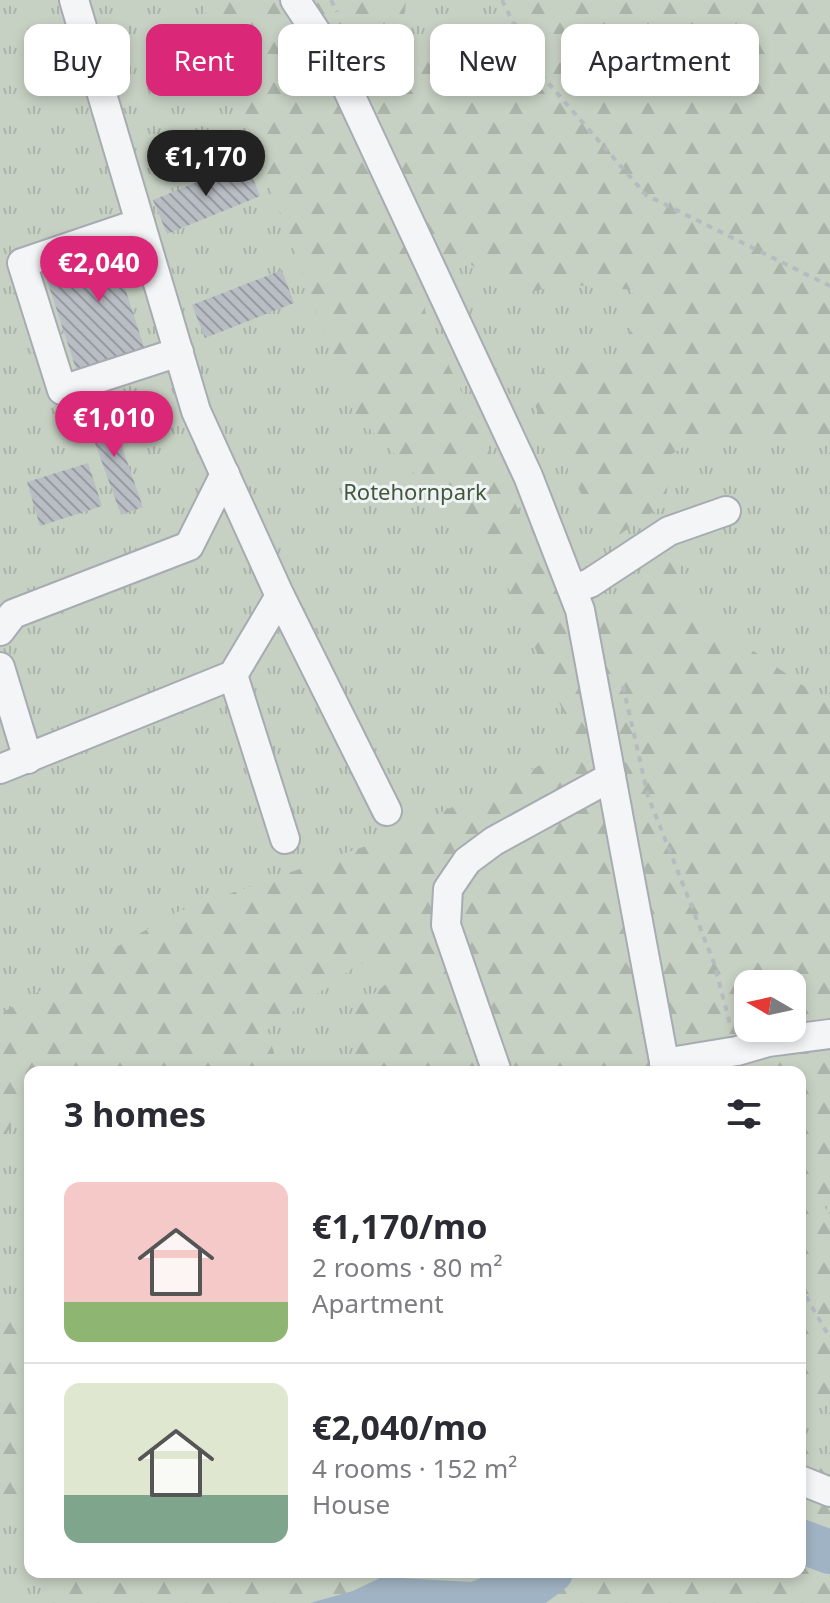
<!DOCTYPE html>
<html lang="en">
<head>
<meta charset="utf-8">
<style>
  body { margin:0; font-family:"Noto Sans",sans-serif; background:#f2f2f3; color:#2b2b33; height:100vh; display:flex; flex-direction:column; font-size:30px; white-space:nowrap }
  * { box-sizing:border-box; margin:0 }
  p { font-size:26px; color:#7c7c81 }
  .icon { flex:none; width:44px; height:44px; fill:none; stroke:currentColor; stroke-width:2; stroke-linecap:round; stroke-linejoin:round }
  .map { position:relative; flex:1; overflow:hidden }
  .side { position:absolute; left:24px; top:1066px; width:782px; height:512px; display:flex; flex-direction:column; background:#fff; border-radius:16px; box-shadow:0 4px 12px #0003 }
  .side>* { flex:none }
  .guide { position:absolute; left:24px; top:24px; width:782px; height:72px; display:flex; gap:16px }
  .needle { width:52px; rotate:279deg }
  .controls { position:absolute; left:734px; top:970px; display:grid; gap:16px }
  .controls a { display:grid; place-items:center; width:72px; height:72px; border-radius:16px; background:#fff; box-shadow:0 4px 12px #0003; font-size:40px }
  .price { position:absolute; translate:-50% -68px; padding:0 18px; border-radius:28px; background:#db2777; color:#fff; font-size:26px; line-height:52px; filter:drop-shadow(0 2px 4px #0008) }
  .price::after { content:''; position:absolute; left:50%; top:48px; width:24px; height:18px; margin-left:-12px; background:inherit; clip-path:polygon(0 0,100% 0,50% 100%) }
  .price.current { background:#222; color:#fff }
  ul { padding:0; list-style:none }
  li { display:flex; align-items:center; gap:24px; height:200px; padding:0 40px }
  li+li { border-top:2px solid #e1e1e2 }
  li span { display:grid; place-items:center; flex:none; width:224px; height:160px; border-radius:16px; color:#555 }
  li>.icon { margin-inline-start:auto }
  span .icon { width:96px; height:96px; fill:#fffc; stroke-width:1 }
  li b { font-size:34px }
  h2 { display:flex; justify-content:space-between; align-items:center; height:96px; padding:0 40px; font-size:34px }
  .chip { padding:0 28px; border-radius:16px; background:#fff; box-shadow:0 4px 12px #0003; font-size:28px; line-height:72px }
  .chip.current { background:#db2777; color:#fff }
  .map>svg:first-child { display:block }
  .grass { fill:url(#grass-tufts); fill-rule:evenodd }
  .forest { fill:url(#forest-firs); fill-rule:evenodd }
  .water { fill:#a0b3c4 }
  .lines { fill:none; stroke-linecap:round; stroke-linejoin:round }
  .river { stroke:#a0b3c4; stroke-width:44 }
  .building { fill:url(#building-back-hatch) }
  .minor-casing { stroke:#a7abb2; stroke-width:32 }
  .path { stroke:#b7bbc0; stroke-width:4; stroke-dasharray:6 6; stroke-linecap:butt }
  .minor { stroke:#f3f5f7; stroke-width:28 }
  .labels { text-anchor:middle; stroke-width:6; stroke-linejoin:round; paint-order:stroke }
  .park-label { font-size:22px; fill:#41583a; stroke:#f0f3f6 }
</style>
</head>
<body>
<div class="map">
<svg width="830" height="1603" viewBox="0 0 830 1603">
  <defs>
    <pattern id="grass-tufts" width="24" height="20" patternUnits="userSpaceOnUse" patternTransform="scale(2)"><rect width="24" height="20" fill="#c7d1c3"/><path d="M3 7l-1-3M5 7V3M7 7l1-3M15 17l-1-3M17 17v-4M19 17l1-3" fill="none" stroke="#abb4a9"/></pattern>
    <pattern id="forest-firs" width="22" height="20" patternUnits="userSpaceOnUse" patternTransform="scale(2)"><rect width="22" height="20" fill="#c7d1c3"/><path d="M5 1l3.5 6h-7zM16 11l3.5 6h-7z" fill="#abb4a9"/></pattern>
    <pattern id="building-back-hatch" width="6" height="6" patternUnits="userSpaceOnUse" patternTransform="scale(2)"><rect width="6" height="6" fill="#b9bec4"/><path d="M-1 5l2 2M0 0l6 6M5-1l2 2" fill="none" stroke="#979ba1"/></pattern>
  </defs>
  <rect width="100%" height="100%" fill="#e1e4e8"/>
  <!-- grass -->
  <path class="grass" d="M 0,0 L 830,0 L 830,1603 L 0,1603 ZM 748,984 L 792,984 L 792,1028 L 748,1028 ZM 30,1072 L 800,1072 L 800,1572 L 30,1572 Z"/>
  <!-- forest -->
  <g class="forest">
    <path d="M 201,0 L 406,0 L 405,13 L 363,41 L 392,100 L 401,71 L 448,36 L 480,33 L 500,45 L 511,37 L 511,0 L 830,0 L 830,444 L 699,437 L 672,454 L 665,504 L 607,543 L 522,381 L 579,357 L 618,366 L 634,323 L 632,290 L 565,284 L 514,296 L 465,260 L 422,278 L 426,318 L 564,605 L 636,603 L 645,565 L 676,538 L 684,603 L 830,704 L 830,1201 L 824,1205 L 830,1216 L 830,1394 L 800,1411 L 800,1072 L 353,1072 L 353,1010 L 390,981 L 376,965 L 360,963 L 267,1030 L 280,1072 L 111,1072 L 102,1066 L 77,1072 L 30,1072 L 30,1090 L 0,1146 L 0,1014 L 177,912 L 383,840 L 579,747 L 492,552 L 354,413 ZM 748,984 L 792,984 L 792,1028 L 748,1028 Z"/>
    <path d="M 30,1289 L 30,1556 L 0,1487 L 0,1294 L 9,1299 Z"/>
    <path d="M 800,1437 L 830,1481 L 830,1603 L 51,1603 L 37,1572 L 800,1572 Z"/>
  </g>
  <!-- water -->
  <path class="water" d="M 495,1572 L 504,1572 L 530,1589 L 529,1603 L 310,1603 L 353,1591 L 382,1577 L 471,1582 Z"/>
  <g class="lines">
    <!-- river -->
    <g class="river">
      <path d="M 800,1541 L 830,1552"/>
      <path d="M 508,1603 L 551,1572"/>
    </g>
  </g>
  <!-- building -->
  <g class="building">
    <path d="M 246,162 L 260,196 L 167,234 L 153,200 Z"/>
    <path d="M 135,237 L 149,276 L 124,285 L 146,353 L 78,375 L 43,268 Z"/>
    <path d="M 282,270 L 294,303 L 205,338 L 192,305 Z"/>
    <path d="M 107,404 L 143,507 L 121,515 L 87,421 L 90,421 L 86,411 Z"/>
    <path d="M 88,463 L 102,506 L 40,526 L 27,482 Z"/>
  </g>
  <g class="lines">
    <!-- minor casing -->
    <g class="minor-casing">
      <g id="minor">
        <path d="M 74,0 L 196,411 L 280,596 L 387,811"/>
        <path d="M 295,0 L 332,56 L 528,476 L 580,610 L 666,1072"/>
        <path d="M 140,223 L 22,263 L 62,390 L 179,352"/>
        <path d="M 574,589 L 590,583 L 669,531 L 726,511"/>
        <path d="M 0,631 L 13,614 L 189,546 L 225,474"/>
        <path d="M 0,667 L 28,759"/>
        <path d="M 233,675 L 285,839"/>
        <path d="M 0,769 L 233,675 L 280,596"/>
        <path d="M 664,1063 L 737,1051 L 768,1042 L 830,1034"/>
        <path d="M 497,1072 L 446,925 L 448,889 L 467,861 L 494,841 L 611,777"/>
        <path d="M 800,1480 L 830,1492"/>
      </g>
    </g>
    <!-- path -->
    <g class="path">
      <path d="M 331,0 L 337,12"/>
      <path d="M 502,0 L 536,69 L 646,195 L 830,286"/>
      <path d="M 623,686 L 648,796 L 714,963 L 731,1028"/>
      <path d="M 800,1273 L 807,1298 L 830,1338"/>
    </g>
    <!-- minor -->
    <use href="#minor" class="minor"/>
  </g>
  <g class="labels">
    <!-- park labels -->
    <g class="park-label">
      <text x="415" y="500">Rotehornpark</text>
    </g>
  </g>
</svg>
<div class="controls">
<a><svg class="needle" viewBox="-14 -14 28 28"><path d="M0-13l5 13h-10z" fill="#e53935"/><path d="M0 13l5-13h-10z" fill="#7c7c81"/></svg></a>
</div>
<b class="price current" style="left:206px;top:198px">€1,170</b>
<b class="price" style="left:99px;top:304px">€2,040</b>
<b class="price" style="left:114px;top:459px">€1,010</b>
<div class="guide">
<a class="chip">Buy</a>
<a class="chip current">Rent</a>
<a class="chip">Filters</a>
<a class="chip">New</a>
<a class="chip">Apartment</a>
</div>
<section class="side">
<h2>3 homes<svg class="icon" aria-label="filters" viewBox="0 0 24 24"><path d="M4 7h16M4 17h16"/><circle cx="9" cy="7" r="2"/><circle cx="15" cy="17" r="2"/></svg></h2>
<ul>
<li><span style="background:linear-gradient(#f6c9c9 75%,#8fb573 0)"><svg class="icon" aria-label="home" viewBox="0 0 24 24"><path d="M3 11l9-7 9 7M6 9v11h12V9"/></svg></span><div><b>€1,170/mo</b><p>2 rooms · 80 m²</p><p>Apartment</p></div></li>
<li><span style="background:linear-gradient(#dfe7d0 70%,#7fa58c 0)"><svg class="icon" aria-label="home" viewBox="0 0 24 24"><path d="M3 11l9-7 9 7M6 9v11h12V9"/></svg></span><div><b>€2,040/mo</b><p>4 rooms · 152 m²</p><p>House</p></div></li>
</ul>
</section>
</div>
</body>
</html>
